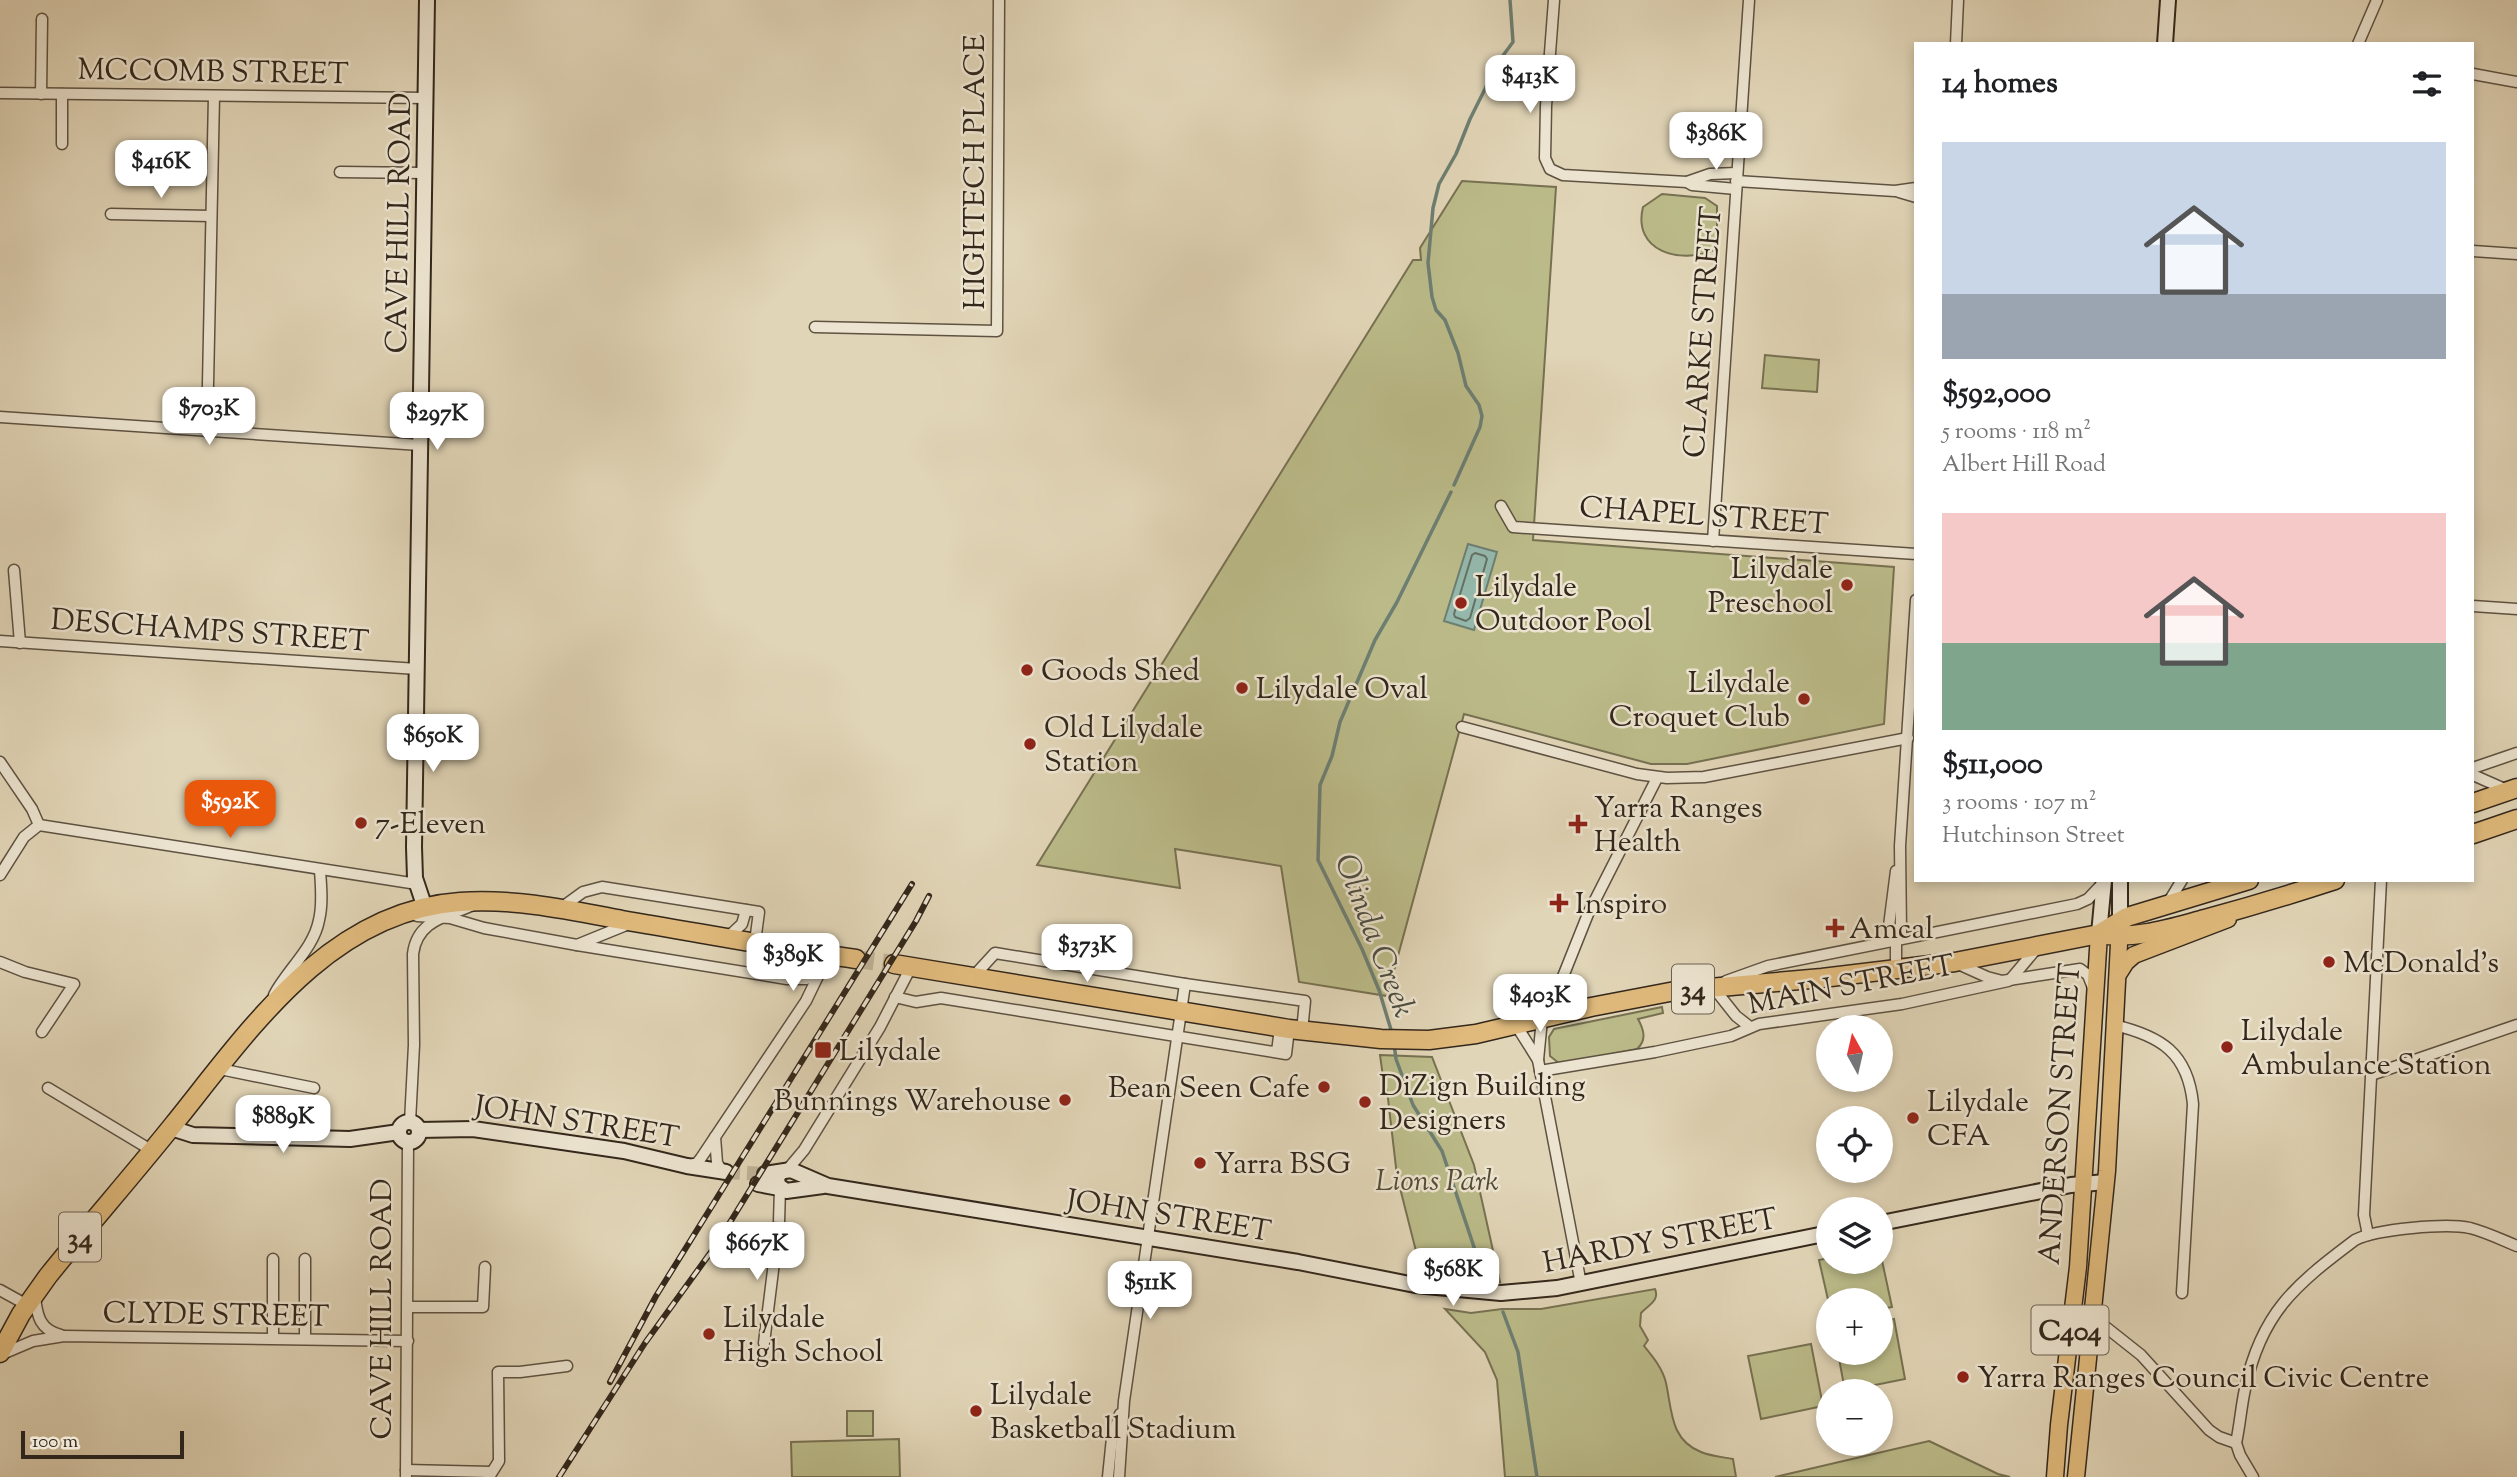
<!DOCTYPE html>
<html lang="en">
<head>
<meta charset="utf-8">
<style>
  body { margin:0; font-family:"Sorts Mill Goudy",serif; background:#f2f2f2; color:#202124; height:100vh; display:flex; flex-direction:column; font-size:26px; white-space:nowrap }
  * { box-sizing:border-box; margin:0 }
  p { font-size:23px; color:#757577 }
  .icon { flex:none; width:38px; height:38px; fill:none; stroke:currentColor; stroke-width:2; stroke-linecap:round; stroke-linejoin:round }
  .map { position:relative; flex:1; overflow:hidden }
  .side { position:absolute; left:1914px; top:42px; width:560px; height:840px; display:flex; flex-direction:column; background:#fff; border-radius:0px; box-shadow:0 4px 10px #0003 }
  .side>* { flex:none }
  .needle { width:46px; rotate:352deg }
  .controls { position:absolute; left:1816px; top:1015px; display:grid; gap:14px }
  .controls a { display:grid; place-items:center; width:77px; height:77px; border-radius:50%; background:#fff; box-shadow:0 4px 10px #0003; font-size:35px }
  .scale { position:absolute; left:21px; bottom:18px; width:163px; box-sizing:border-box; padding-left:7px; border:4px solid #33271b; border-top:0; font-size:19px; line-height:24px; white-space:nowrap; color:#33271b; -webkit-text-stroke:5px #ece4d0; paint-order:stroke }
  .price { position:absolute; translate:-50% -60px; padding:0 16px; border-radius:14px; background:#fff; color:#222; font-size:23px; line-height:46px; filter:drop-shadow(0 2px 4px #0008) }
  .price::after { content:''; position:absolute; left:50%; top:42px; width:21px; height:16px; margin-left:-10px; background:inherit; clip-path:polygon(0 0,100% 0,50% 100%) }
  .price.on { background:#ea580c; color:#fff }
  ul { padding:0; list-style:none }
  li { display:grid; align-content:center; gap:14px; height:371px; padding:0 28px }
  li span { display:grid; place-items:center; height:217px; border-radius:0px; color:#555 }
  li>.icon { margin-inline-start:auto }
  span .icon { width:126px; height:126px; fill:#fffc; stroke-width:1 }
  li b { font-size:30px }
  h2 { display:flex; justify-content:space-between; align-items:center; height:84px; padding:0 28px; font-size:30px }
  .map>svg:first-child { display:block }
  .green { fill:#bbbb89; stroke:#777152; stroke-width:2 }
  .water { fill:#94b9ad; stroke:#6d7f73; stroke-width:2 }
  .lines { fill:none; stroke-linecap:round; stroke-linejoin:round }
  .shore { stroke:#647064; stroke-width:2 }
  .stream { stroke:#6d7f73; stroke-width:3.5 }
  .secondary-tunnel { stroke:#beb298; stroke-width:14; stroke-dasharray:14 7; stroke-linecap:butt }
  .trunk-tunnel { stroke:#beb298; stroke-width:18; stroke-dasharray:18 9; stroke-linecap:butt }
  .minor-casing { stroke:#5e5242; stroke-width:13 }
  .secondary-casing { stroke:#33271b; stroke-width:18 }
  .primary-casing { stroke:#33271b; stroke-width:19 }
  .trunk-casing { stroke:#33271b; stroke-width:21 }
  .minor { stroke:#ece4d0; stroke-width:10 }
  .secondary { stroke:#ece4d0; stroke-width:14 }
  .primary { stroke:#e0ba7c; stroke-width:16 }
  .trunk { stroke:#e0ba7c; stroke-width:18 }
  .rail-casing { stroke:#33271b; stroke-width:6 }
  .rail { stroke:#ece4d0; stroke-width:3.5; stroke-dasharray:10; stroke-linecap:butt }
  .poi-dot { fill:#8f2418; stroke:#ece4d0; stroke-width:2.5 }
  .labels { text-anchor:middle; stroke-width:5; stroke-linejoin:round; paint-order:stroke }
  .shield { fill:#ece4d0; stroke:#6a6051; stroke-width:2 }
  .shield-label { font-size:28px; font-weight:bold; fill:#33271b }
  .street-label { font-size:30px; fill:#33271b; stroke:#ece4d0 }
  .poi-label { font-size:30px; fill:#33271b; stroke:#ece4d0; text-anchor:start }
  .park-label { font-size:30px; font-style:italic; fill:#554c36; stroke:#ece4d0 }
  .water-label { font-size:32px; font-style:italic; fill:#4b4c40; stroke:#ece4d0 }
</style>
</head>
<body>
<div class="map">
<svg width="2517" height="1477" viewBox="0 0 2517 1477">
  <rect width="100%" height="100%" fill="#e1d5b7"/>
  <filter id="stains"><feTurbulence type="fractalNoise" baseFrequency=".00286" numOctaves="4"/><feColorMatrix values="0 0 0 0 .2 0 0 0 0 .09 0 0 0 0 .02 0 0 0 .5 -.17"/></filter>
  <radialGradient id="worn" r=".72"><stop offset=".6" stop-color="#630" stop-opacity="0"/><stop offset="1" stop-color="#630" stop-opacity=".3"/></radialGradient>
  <!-- green -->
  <g class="green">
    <path d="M 1462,181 L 1556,187 L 1533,540 L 1894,567 L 1884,724 L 1687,764 L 1651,764 L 1464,714 L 1387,996 L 1299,982 L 1281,866 L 1175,849 L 1180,888 L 1037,865 L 1413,260 L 1421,260 L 1420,248 Z"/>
    <path d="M 1662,194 L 1705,198 L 1717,206 L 1717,240 L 1714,250 C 1680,265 1632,251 1643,207 Z"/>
    <path d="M 1765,355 L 1819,360 L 1817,392 L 1762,388 Z"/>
    <path d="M 1662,1007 L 1663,1013 L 1638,1019 C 1644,1030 1647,1040 1637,1049 L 1560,1064 L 1550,1056 L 1549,1037 L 1554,1029 Z"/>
    <path d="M 1380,1055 L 1432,1057 L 1474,1165 L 1500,1282 L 1428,1273 L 1420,1267 L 1397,1176 L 1387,1090 L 1384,1084 Z"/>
    <path d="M 1881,1256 L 1892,1307 L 1881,1309 L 1881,1300 L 1829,1300 L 1829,1304 L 1819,1260 L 1829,1258 L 1829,1262 L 1881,1262 Z"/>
    <path d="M 1655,1289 C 1660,1301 1648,1305 1641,1313 L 1640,1326 L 1648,1340 L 1644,1346 C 1653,1357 1663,1369 1666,1383 C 1672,1410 1670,1440 1701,1452 C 1710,1456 1722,1457 1733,1459 L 1736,1477 L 1505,1477 L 1497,1380 L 1485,1352 L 1445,1309 L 1471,1313 L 1502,1309 L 1541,1309 Z"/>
    <path d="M 1894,1319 L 1905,1379 L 1845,1391 L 1838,1353 L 1881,1353 L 1881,1322 Z"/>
    <path d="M 1811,1344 L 1823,1406 L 1761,1419 L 1748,1356 Z"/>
    <rect x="847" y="1411" width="26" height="25"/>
    <path d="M 899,1439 L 900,1477 L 792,1477 L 791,1442 Z"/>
    <path d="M 1929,1441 L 1998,1474 L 2010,1477 L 1775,1477 Z"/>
  </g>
  <!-- water -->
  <path class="water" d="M 1468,544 L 1497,552 L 1474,630 L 1444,621 Z"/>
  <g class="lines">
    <!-- shore -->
    <path class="shore" d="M 1475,553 L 1485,556 L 1487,559 L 1470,618 L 1466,621 L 1455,617 L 1454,614 L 1472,555 Z"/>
    <!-- stream -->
    <g class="stream">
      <path d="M 1454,485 L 1480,427 L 1482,416 L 1479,405 L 1466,386 L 1458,353 L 1445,320 L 1436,310 L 1432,297 L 1428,263 L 1433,208 L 1439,184 L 1456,154 L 1470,119 L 1499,61 L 1513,42 L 1510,0"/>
      <path d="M 1392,1033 L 1379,990 L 1362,949 L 1318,860 L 1320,785 L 1332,756 L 1340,722 L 1375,640 L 1397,602 L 1451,492"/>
      <path d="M 1394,1044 L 1396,1059 L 1413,1105 L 1442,1151 L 1485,1280"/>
      <path d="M 1503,1312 L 1518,1352 L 1537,1477"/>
    </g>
    <!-- secondary-tunnel -->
    <path class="secondary-tunnel" d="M 726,1172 L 765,1174"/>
    <!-- trunk-tunnel -->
    <path class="trunk-tunnel" d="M 856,959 L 894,964"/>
    <!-- minor casing -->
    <g class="minor-casing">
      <g id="minor">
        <path d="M 1554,0 L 1546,106 L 1545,158 L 1550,169 L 1563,175 L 1687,182 L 1692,185 L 1736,189"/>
        <path d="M 1956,44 L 1958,0"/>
        <path d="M 2358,44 L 2377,0"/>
        <path d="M 2473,74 L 2517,82"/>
        <path d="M 0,93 L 426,98"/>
        <path d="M 41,94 L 42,19"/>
        <path d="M 62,94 L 62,144"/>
        <path d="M 340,172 L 425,173"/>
        <path d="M 1736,181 L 1895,191 L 1916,188"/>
        <path d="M 1687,182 L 1710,174 L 1737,173"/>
        <path d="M 1899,192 L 1916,197"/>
        <path d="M 111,214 L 211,216"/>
        <path d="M 2473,251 L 2517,254"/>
        <path d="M 815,327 L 997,331 L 999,0"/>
        <path d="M 0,417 L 420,445"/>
        <path d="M 207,432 L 214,96"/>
        <path d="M 1501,506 L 1513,527 L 1916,554"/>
        <path d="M 1713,541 L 1749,0"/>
        <path d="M 14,570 L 20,643"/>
        <path d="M 2473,606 L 2517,609"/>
        <path d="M 0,641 L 417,669"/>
        <path d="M 1462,727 L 1637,774 L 1667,778 L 1704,777 L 1908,738"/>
        <path d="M 0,762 L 32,809 L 39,825"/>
        <path d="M 2473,768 L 2517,753"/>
        <path d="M 2473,775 L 2507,790"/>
        <path d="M 1896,871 L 1889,926 L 1890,934 L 1896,940"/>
        <path d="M 0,875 L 24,837 L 39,825 L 417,884"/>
        <path d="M 2168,903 L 2182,880"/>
        <path d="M 561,908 L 583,892 L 602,887 L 759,912 L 755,942"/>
        <path d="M 417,916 L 450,918 L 484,928 L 577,945 L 787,979 L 806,979 L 819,974"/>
        <path d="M 728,937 L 742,924 L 746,910"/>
        <path d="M 577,945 L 631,923"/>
        <path d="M 0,962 L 25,972 L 74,984 L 42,1032"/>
        <path d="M 1956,963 L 1987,977 L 2002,981 L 2080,969 L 2088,975 L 2093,988"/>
        <path d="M 1896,970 L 1896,940 L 1901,933 L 1900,846 L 1916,600"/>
        <path d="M 973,977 L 995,953 L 1185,984 L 1305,1001 L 1302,1031"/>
        <path d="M 2010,980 L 2037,948"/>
        <path d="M 1726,981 L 1768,966 L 2077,904 L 2088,899 L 2103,883"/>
        <path d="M 1713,987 L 1736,1016 L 1750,1027"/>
        <path d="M 274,995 C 287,970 314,948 319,920 C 323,904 321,886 320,870"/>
        <path d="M 895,997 L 916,1002 L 941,998 L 1286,1054 L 1289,1029"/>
        <path d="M 1557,1015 L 1556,994 L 1588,914 L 1657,778"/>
        <path d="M 1516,1025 L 1538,1060 L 1581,1284"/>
        <path d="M 2114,1025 C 2161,1036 2188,1053 2193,1104 L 2182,1293"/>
        <path d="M 1277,1052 L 1280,1028"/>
        <path d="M 1538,1060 L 1542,1019"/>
        <path d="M 220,1069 L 314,1088"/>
        <path d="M 1540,1071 L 1655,1052 L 1731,1036 L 1759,1024 L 1902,1004 L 2008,981"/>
        <path d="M 2371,1075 L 2517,1025"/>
        <path d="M 48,1088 L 151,1150"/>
        <path d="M 410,1122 L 414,1045 L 413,954 C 417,921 445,917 471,906"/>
        <path d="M 715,1137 L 717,1163 L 722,1171"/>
        <path d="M 687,1166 L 697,1163 L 701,1158 L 806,1001 L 819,974 L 833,956"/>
        <path d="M 788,1169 L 804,1150 L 880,1027 L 911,967"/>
        <path d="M 2368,1235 L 2364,1215 L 2381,880"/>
        <path d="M 0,1290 L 27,1305"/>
        <path d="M 35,1297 C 37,1316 40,1330 61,1335"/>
        <path d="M 408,1307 L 483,1307 L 485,1267"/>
        <path d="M 2093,1317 L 2141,1355 L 2209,1430 L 2219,1437 L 2236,1443 L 2240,1455 L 2253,1477"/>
        <path d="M 273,1338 L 273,1259"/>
        <path d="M 305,1339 L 305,1259"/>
        <path d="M 764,1343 L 779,1222 L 780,1188"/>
        <path d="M 0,1355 L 33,1341 L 64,1336 L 408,1341"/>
        <path d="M 2236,1443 C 2240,1425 2241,1407 2245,1389 C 2261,1313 2295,1285 2355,1240 C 2376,1229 2447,1223 2470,1228 C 2486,1232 2502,1240 2517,1246"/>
        <path d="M 406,1470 L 491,1472"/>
        <path d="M 406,1477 L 408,1142"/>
        <path d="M 489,1477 L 499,1461 L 498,1372 L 520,1372 L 567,1366"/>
        <path d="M 1108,1477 L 1112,1438 L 1120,1414"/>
        <path d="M 1119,1477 L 1124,1401 L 1185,984"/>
      </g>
    </g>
    <!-- secondary casing -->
    <g class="secondary-casing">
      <g id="secondary">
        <path d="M 2165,44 L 2168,0"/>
        <path d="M 2120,880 L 2120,920"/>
        <path d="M 425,908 L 415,878 L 414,847 L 427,0"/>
        <path d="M 2099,934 L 2104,880"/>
        <circle cx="409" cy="1132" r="10"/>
        <path d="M 171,1128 L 193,1135 L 350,1139 L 399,1132"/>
        <path d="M 419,1130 L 473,1129 L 624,1151 L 687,1166 L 726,1172"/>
        <path d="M 780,1173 L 777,1178 L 778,1185 L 786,1191 L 823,1186"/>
        <path d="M 765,1174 L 791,1170 L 828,1186 L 1298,1262 L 1415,1285 L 1501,1293 L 1557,1288 L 1829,1233"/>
        <path d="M 758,1184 L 779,1188"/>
        <path d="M 1881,1223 L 2071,1185 L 2106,1182"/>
      </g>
    </g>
    <!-- primary casing -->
    <g class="primary-casing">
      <g id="primary">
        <path d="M 2119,973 L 2126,962 L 2134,955 L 2228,919"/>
        <path d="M 2055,1477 L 2059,1425 L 2078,1267 L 2099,934"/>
        <path d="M 2076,1477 L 2107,1171 L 2120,925"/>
      </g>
    </g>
    <!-- trunk casing -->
    <g class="trunk-casing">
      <g id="trunk">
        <path d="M 2473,803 L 2517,788"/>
        <path d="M 2473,834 L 2517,819"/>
        <path d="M 2099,934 L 2127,917 L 2249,880"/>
        <path d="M 894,964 L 1289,1029 L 1381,1039 L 1429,1040 L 1476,1034 L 1591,1007 L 1675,991 L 1822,978 L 1955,962 L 2099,934 C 2135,940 2171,928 2205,919 C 2249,907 2292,894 2335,880"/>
        <path d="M 0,1353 L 21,1314 L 48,1276 C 89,1225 132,1176 173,1125 C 248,1032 328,911 460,902 C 514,898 569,910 622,920 C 700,933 778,948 856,959"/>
      </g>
    </g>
    <!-- minor -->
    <use href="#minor" class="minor"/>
    <!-- secondary -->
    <use href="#secondary" class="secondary"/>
    <!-- primary -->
    <use href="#primary" class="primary"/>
    <!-- trunk -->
    <use href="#trunk" class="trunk"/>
    <!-- rail casing -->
    <g class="rail-casing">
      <g id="rail">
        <path d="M 610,1382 L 656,1296 L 912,884"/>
        <path d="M 559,1477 L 645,1343 L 716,1245 L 916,921 L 929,896"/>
      </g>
    </g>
    <!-- rail -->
    <use href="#rail" class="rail"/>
  </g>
  <!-- markers -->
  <g class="poi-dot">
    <circle cx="1847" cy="585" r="7"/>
    <circle cx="1461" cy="603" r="7"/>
    <circle cx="1027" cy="670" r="7"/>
    <circle cx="1242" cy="688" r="7"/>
    <circle cx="1804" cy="699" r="7"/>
    <circle cx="1030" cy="744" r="7"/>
    <circle cx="361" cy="823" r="7"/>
    <path d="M1574.5 813.5h7v7h7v7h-7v7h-7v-7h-7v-7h7z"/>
    <path d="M1555.5 892.5h7v7h7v7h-7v7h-7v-7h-7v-7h7z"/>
    <path d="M1831.5 917.5h7v7h7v7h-7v7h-7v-7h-7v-7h7z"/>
    <circle cx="2329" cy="962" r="7"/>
    <circle cx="2227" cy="1047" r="7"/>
    <rect x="814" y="1041" width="18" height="18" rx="3.5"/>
    <circle cx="1324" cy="1087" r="7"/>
    <circle cx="1065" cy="1100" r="7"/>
    <circle cx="1365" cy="1102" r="7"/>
    <circle cx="1913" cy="1118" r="7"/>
    <circle cx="1200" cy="1163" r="7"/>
    <circle cx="709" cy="1334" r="7"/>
    <circle cx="1963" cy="1377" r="7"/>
    <circle cx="976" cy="1411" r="7"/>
  </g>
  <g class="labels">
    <!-- shield labels -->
    <g class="shield">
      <rect x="1672" y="964.5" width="42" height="49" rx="5"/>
      <rect x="59" y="1212.5" width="42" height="49" rx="5"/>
      <rect x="2031.5" y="1305.5" width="77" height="49" rx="5"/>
    </g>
    <g class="shield-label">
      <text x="1693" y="999">34</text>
      <text x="80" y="1247">34</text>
      <text x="2070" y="1340">C404</text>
    </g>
    <!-- street labels -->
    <g class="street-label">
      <text transform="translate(213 71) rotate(1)" y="10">MCCOMB STREET</text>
      <text transform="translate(974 172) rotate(-90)" y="10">HIGHTECH PLACE</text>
      <text transform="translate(398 223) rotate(-89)" y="10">CAVE HILL ROAD</text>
      <text transform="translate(1702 332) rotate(-86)" y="10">CLARKE STREET</text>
      <text transform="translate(1704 515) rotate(4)" y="10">CHAPEL STREET</text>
      <text transform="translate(210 630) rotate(4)" y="10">DESCHAMPS STREET</text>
      <text transform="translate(1851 984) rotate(-11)" y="10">MAIN STREET</text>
      <text transform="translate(2059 1114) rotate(-86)" y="10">ANDERSON STREET</text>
      <text transform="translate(577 1121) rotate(9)" y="10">JOHN STREET</text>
      <text transform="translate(1169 1215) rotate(9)" y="10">JOHN STREET</text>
      <text transform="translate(1660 1240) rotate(-11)" y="10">HARDY STREET</text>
      <text transform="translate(381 1309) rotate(-90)" y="10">CAVE HILL ROAD</text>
      <text transform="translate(216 1314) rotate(1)" y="10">CLYDE STREET</text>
    </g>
    <!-- poi labels -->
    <g class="poi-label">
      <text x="1833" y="578" text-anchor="end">Lilydale<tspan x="1833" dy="34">Preschool</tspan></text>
      <text x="1475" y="596">Lilydale<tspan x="1475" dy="34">Outdoor Pool</tspan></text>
      <text x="1041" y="680">Goods Shed</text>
      <text x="1790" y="692" text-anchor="end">Lilydale<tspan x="1790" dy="34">Croquet Club</tspan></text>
      <text x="1256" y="698">Lilydale Oval</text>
      <text x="1044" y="737">Old Lilydale<tspan x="1044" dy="34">Station</tspan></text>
      <text x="1594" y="817">Yarra Ranges<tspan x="1594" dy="34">Health</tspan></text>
      <text x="375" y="833">7-Eleven</text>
      <text x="1575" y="913">Inspiro</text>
      <text x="1849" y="938">Amcal</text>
      <text x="2343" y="972">McDonald's</text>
      <text x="2241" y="1040">Lilydale<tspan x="2241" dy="34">Ambulance Station</tspan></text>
      <text x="839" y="1060">Lilydale</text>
      <text x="1379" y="1095">DiZign Building<tspan x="1379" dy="34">Designers</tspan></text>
      <text x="1310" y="1097" text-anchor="end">Bean Seen Cafe</text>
      <text x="1051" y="1110" text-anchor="end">Bunnings Warehouse</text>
      <text x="1927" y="1111">Lilydale<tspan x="1927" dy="34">CFA</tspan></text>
      <text x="1214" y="1173">Yarra BSG</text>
      <text x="723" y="1327">Lilydale<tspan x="723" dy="34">High School</tspan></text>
      <text x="1977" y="1387">Yarra Ranges Council Civic Centre</text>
      <text x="990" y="1404">Lilydale<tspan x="990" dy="34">Basketball Stadium</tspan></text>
    </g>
    <!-- park labels -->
    <g class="park-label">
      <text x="1437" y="1190">Lions Park</text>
    </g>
    <!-- water labels -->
    <g class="water-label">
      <text transform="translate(1376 935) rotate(69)" y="11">Olinda Creek</text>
    </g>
  </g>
  <rect width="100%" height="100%" filter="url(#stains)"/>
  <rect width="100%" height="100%" fill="url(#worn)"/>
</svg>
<div class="controls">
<a><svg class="needle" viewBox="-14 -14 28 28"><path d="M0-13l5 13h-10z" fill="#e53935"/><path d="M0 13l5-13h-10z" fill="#757577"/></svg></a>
<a><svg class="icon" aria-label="locate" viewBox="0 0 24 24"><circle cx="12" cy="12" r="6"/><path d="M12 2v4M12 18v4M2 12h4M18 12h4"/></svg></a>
<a><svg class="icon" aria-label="layers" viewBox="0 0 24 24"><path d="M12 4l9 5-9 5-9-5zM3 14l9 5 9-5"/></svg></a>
<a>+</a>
<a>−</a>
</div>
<div class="scale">100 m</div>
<b class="price" style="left:1530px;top:115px">$413K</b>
<b class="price" style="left:1716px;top:172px">$386K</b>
<b class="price" style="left:161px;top:200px">$416K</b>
<b class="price" style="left:209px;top:447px">$703K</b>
<b class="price" style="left:437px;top:452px">$297K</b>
<b class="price" style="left:433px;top:774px">$650K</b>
<b class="price on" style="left:230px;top:840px">$592K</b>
<b class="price" style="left:1087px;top:984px">$373K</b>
<b class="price" style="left:793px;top:993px">$389K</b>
<b class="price" style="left:1540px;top:1034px">$403K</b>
<b class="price" style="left:283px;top:1155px">$889K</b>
<b class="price" style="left:757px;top:1282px">$667K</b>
<b class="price" style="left:1453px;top:1308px">$568K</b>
<b class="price" style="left:1150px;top:1321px">$511K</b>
<section class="side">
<h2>14 homes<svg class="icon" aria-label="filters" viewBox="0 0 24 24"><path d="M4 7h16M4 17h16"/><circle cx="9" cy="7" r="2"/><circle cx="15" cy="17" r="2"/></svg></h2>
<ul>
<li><span style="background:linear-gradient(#c9d6e8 70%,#9aa5b1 0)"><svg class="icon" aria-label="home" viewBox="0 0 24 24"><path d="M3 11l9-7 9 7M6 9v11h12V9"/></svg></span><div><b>$592,000</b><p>5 rooms · 118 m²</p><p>Albert Hill Road</p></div></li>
<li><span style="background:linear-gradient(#f6c9c9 60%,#7fa58c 0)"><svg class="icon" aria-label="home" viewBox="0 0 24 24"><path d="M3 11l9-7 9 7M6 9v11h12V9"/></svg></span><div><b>$511,000</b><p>3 rooms · 107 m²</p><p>Hutchinson Street</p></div></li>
</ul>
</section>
</div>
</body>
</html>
